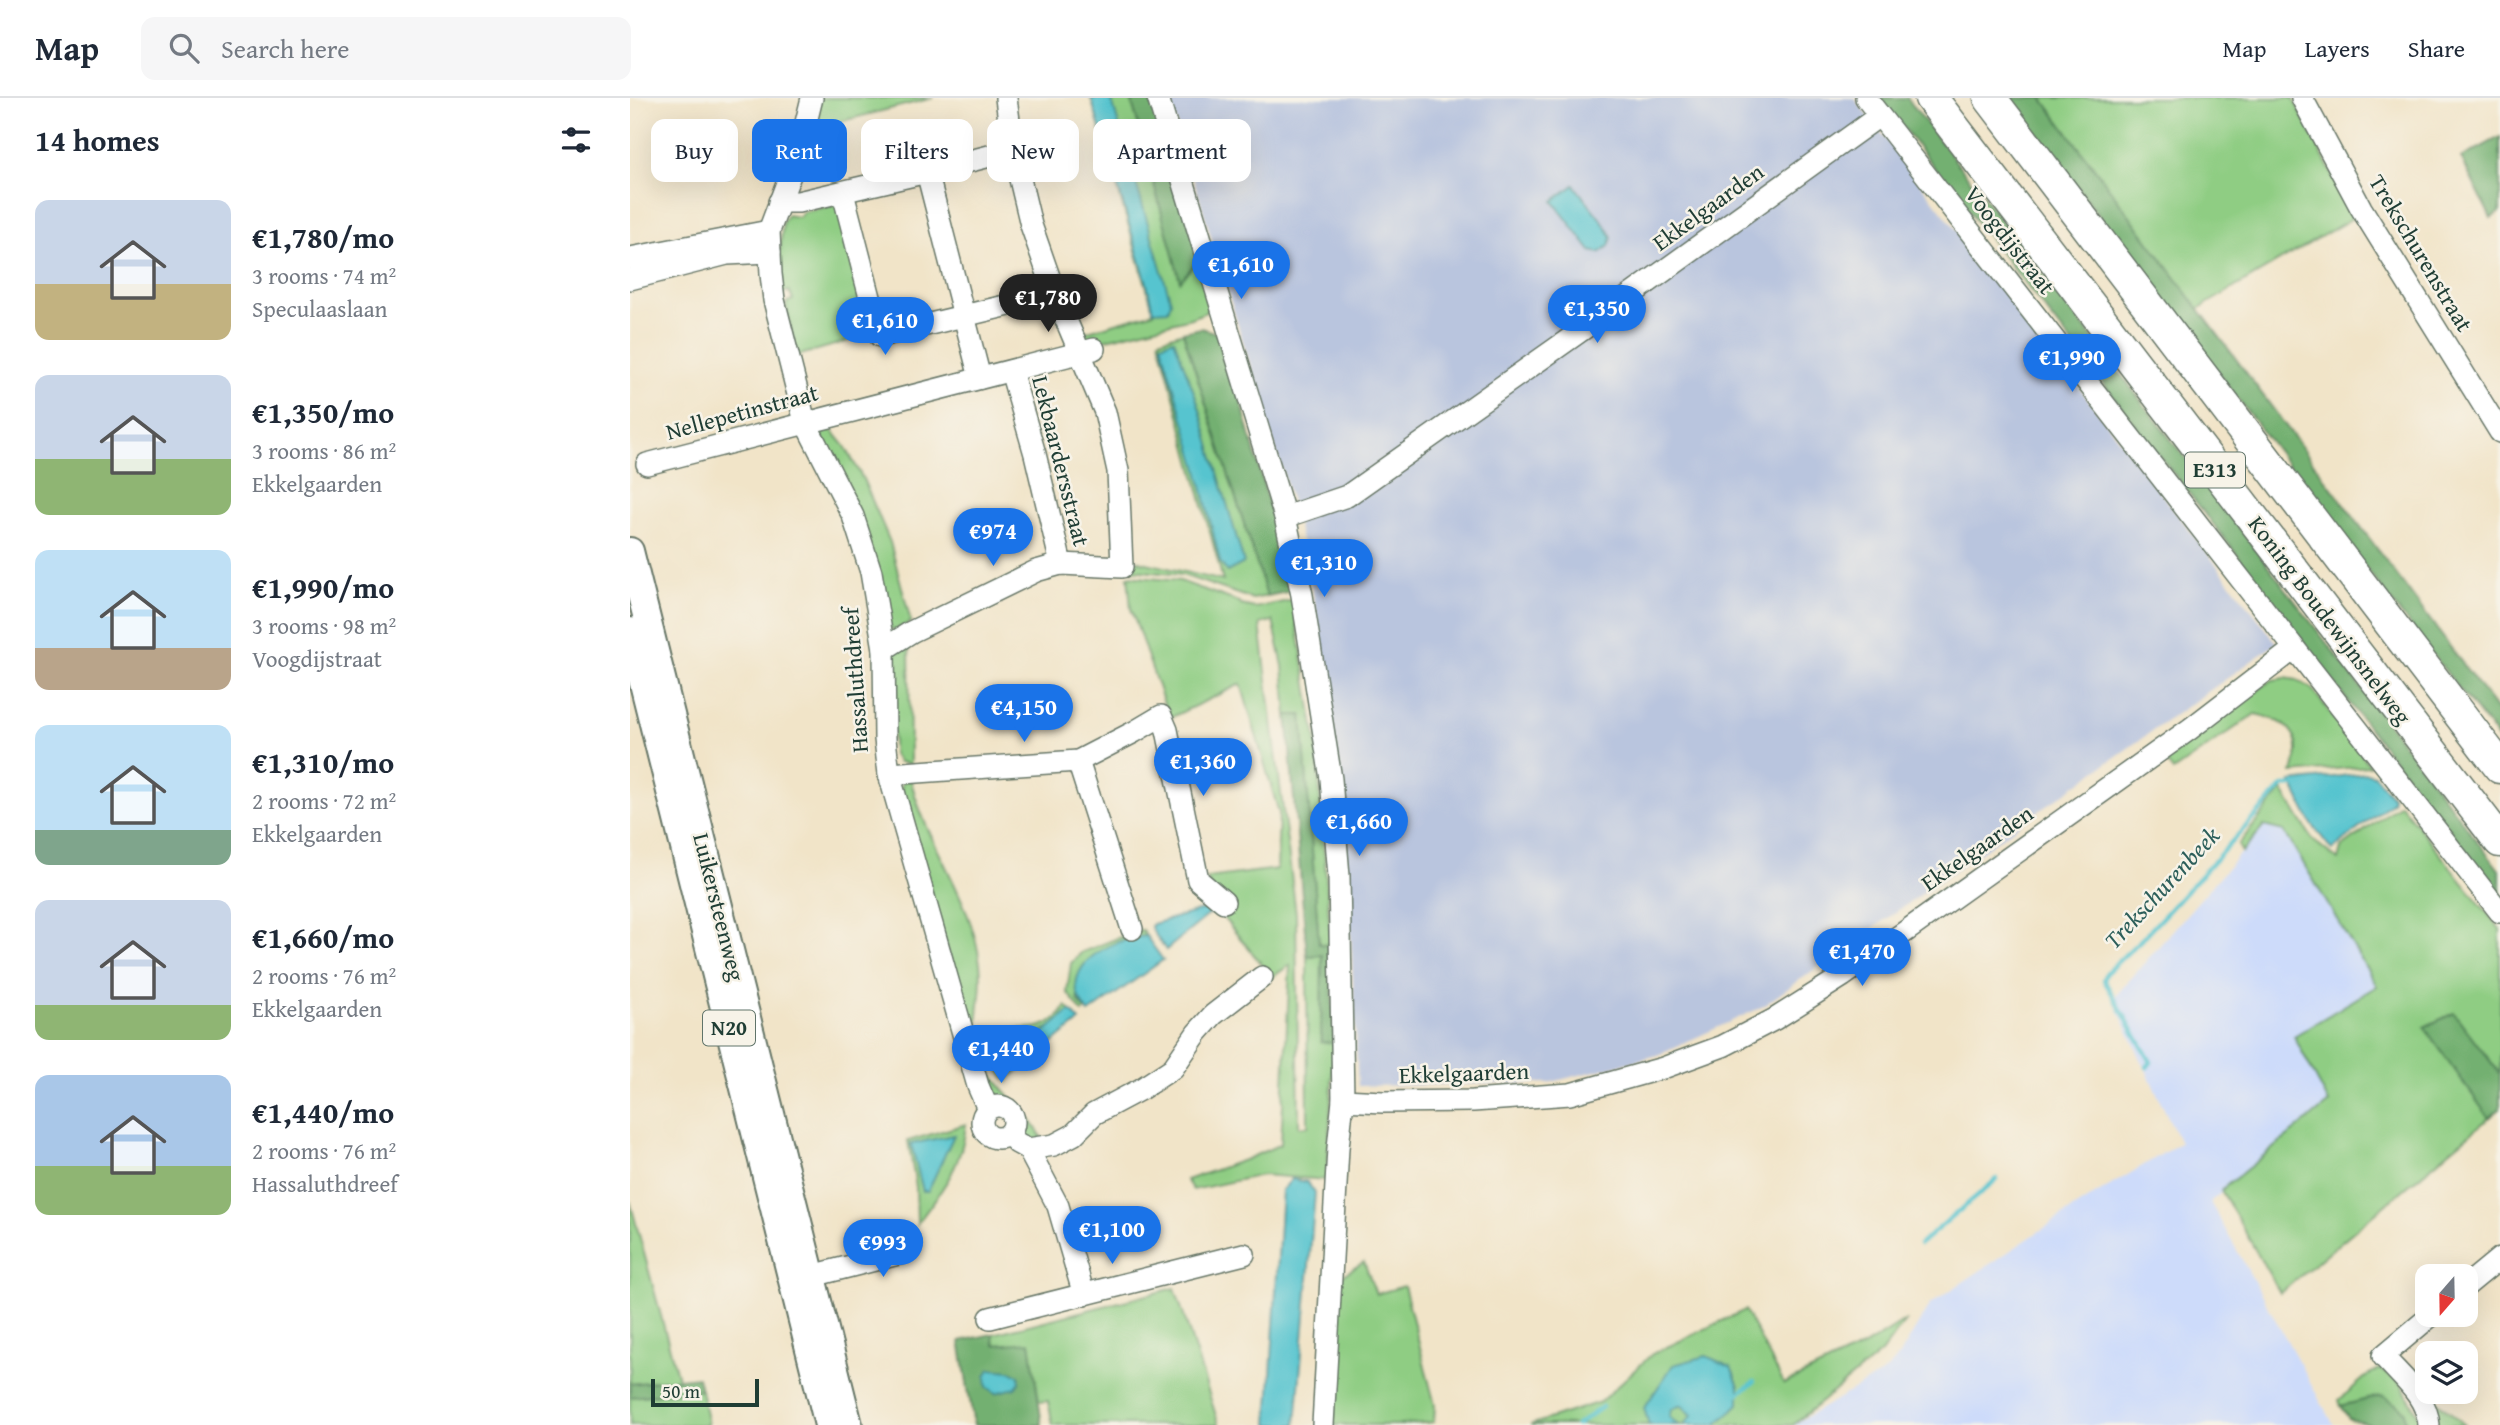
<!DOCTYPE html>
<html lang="en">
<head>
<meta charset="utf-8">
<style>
  body { margin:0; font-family:"Gentium Book Plus",serif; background:#f6f6f7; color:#1f2937; height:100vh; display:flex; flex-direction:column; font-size:26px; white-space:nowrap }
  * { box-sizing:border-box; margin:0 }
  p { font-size:23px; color:#747a83 }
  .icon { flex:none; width:38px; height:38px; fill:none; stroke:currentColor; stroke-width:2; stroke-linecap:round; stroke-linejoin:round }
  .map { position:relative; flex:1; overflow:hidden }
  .drawer { display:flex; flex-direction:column; background:#fff; width:630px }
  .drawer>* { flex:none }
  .banner { position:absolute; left:21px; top:21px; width:665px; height:63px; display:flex; gap:14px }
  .needle { width:46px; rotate:200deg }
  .controls { position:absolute; left:1785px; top:1166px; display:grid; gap:14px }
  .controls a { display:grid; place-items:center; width:63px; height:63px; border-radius:14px; background:#fff; box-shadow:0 7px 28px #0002; font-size:35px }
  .scale { position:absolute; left:21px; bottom:18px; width:108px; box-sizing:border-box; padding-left:7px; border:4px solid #1f3d34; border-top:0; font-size:19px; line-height:24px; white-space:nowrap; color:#1f3d34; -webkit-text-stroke:5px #f7f3e8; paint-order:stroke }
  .price { position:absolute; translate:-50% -60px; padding:0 16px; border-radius:24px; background:#1a73e8; color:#fff; font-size:23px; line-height:46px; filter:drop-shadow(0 2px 4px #0008) }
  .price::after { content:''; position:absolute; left:50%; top:42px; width:21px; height:16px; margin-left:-10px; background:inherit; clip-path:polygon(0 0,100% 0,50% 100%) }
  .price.active { background:#222; color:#fff }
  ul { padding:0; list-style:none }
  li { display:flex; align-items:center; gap:21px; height:175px; padding:0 35px }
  li span { display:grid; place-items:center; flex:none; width:196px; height:140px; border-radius:14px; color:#555 }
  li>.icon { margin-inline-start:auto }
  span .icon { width:84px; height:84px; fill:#fffc; stroke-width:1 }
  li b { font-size:30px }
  h2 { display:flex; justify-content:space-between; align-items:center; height:84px; padding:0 35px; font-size:30px }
  .chip { padding:0 24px; border-radius:14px; background:#fff; box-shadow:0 7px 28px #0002; font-size:24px; line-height:63px }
  .chip.active { background:#1a73e8; color:#fff }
  header { display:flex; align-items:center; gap:42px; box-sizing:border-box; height:98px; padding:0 35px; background:#fff; border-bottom:2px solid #e0e1e3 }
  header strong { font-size:33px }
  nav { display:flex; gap:38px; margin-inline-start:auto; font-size:24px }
  .search { width:490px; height:63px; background:#f6f6f7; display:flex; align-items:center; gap:18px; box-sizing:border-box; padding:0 24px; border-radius:14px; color:#747a83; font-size:26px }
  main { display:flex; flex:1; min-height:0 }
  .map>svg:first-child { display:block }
  .built { fill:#cddbfa }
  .industrial { fill:#b9c5de }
  .green { fill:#8fcd83; stroke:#57855c; stroke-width:2 }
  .forest { fill:#73b071; stroke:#497652; stroke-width:2 }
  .water { fill:#57c4cf; stroke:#3b8082; stroke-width:2 }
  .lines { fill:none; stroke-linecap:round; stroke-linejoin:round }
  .stream { stroke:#57c4cf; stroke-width:4.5 }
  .minor-casing { stroke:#687768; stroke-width:24 }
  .major-casing { stroke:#687768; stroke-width:30 }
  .highway-casing { stroke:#687768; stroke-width:35 }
  .minor { stroke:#fff; stroke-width:21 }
  .major { stroke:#fff; stroke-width:26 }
  .highway { stroke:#fff; stroke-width:32 }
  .labels { text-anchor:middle; stroke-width:5; stroke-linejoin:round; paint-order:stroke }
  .shield { fill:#f7f3e8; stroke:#60746a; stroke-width:2 }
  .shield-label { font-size:21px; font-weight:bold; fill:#1f3d34 }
  .street-label { font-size:23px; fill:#1f3d34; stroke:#f7f3e8 }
  .water-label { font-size:24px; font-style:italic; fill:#2d5f5b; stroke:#f7f3e8 }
</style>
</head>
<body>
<header>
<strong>Map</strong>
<div class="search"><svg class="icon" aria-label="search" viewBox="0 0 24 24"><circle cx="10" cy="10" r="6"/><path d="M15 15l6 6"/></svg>Search here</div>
<nav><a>Map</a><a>Layers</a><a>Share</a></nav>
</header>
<main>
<section class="drawer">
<h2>14 homes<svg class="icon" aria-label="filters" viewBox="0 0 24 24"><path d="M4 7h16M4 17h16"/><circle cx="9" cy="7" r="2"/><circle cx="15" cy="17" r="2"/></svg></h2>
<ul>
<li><span style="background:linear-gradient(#c9d6e8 60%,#c2b280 0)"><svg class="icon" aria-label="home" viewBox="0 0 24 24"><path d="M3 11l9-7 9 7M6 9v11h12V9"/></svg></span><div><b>€1,780/mo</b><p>3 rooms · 74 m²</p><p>Speculaaslaan</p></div></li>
<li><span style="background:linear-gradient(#c9d6e8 60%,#8fb573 0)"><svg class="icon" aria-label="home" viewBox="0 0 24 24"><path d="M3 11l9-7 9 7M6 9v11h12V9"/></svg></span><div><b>€1,350/mo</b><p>3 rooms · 86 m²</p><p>Ekkelgaarden</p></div></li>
<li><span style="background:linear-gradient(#bfe0f5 70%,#b9a48a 0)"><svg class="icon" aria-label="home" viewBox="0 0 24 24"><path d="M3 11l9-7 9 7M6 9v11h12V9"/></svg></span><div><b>€1,990/mo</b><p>3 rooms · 98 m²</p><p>Voogdijstraat</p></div></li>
<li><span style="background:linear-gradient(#bfe0f5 75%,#7fa58c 0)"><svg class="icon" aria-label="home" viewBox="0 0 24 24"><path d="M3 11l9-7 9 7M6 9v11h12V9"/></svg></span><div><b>€1,310/mo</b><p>2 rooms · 72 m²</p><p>Ekkelgaarden</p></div></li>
<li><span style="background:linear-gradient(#c9d6e8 75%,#8fb573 0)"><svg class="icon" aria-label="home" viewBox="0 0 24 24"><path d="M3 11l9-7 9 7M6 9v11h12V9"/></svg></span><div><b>€1,660/mo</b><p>2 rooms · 76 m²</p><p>Ekkelgaarden</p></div></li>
<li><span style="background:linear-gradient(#a9c7e8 65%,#8fb573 0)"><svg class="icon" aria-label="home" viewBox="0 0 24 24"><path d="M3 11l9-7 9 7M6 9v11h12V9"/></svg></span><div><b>€1,440/mo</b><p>2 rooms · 76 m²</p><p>Hassaluthdreef</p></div></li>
</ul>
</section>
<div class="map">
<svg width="1870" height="1327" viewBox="0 0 1870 1327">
  <rect width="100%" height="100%" fill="#f7f3e8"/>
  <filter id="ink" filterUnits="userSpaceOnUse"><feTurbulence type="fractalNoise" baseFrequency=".0143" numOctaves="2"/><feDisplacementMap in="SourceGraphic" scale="14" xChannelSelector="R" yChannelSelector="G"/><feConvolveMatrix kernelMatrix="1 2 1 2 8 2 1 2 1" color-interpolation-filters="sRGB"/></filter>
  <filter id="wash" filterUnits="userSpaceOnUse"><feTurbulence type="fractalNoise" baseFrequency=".00686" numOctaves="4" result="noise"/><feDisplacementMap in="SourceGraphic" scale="28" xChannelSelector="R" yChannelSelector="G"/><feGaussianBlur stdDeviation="1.57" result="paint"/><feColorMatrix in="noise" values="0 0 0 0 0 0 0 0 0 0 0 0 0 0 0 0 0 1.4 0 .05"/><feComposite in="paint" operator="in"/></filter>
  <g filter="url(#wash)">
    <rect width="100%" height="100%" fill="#f1e4c8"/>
    <!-- built -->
    <path class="built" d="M 1634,728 L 1654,733 L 1747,888 L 1699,1005 L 1580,1104 L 1704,1327 L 1163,1327 L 1257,1272 L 1270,1257 L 1300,1206 L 1455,1103 L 1550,1045 L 1483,901 Z"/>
    <!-- industrial -->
    <path class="industrial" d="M 539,0 L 1224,0 L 1647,545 L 1130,910 L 1028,957 L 918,985 L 728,988 L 718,781 L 699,596 L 685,505 L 665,415 Z"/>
    <!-- green -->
    <g class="green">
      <path d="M 187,0 L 303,0 L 181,31 Z"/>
      <path d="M 461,0 L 501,0 L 550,182 L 570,160 L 582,203 L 576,214 L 561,220 L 453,247 L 448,236 L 524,214 Z"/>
      <path d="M 1412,0 L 1663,0 L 1724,119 L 1568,211 Z"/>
      <path d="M 209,106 L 242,236 L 167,258 L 156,208 L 157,204 L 163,202 L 159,193 L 152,195 L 148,174 L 153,123 L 157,117 L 169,119 L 173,114 Z"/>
      <path d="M 553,234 L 637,498 L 623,501 L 552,477 L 502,472 L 504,462 L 593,483 L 529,242 Z"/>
      <path d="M 197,326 L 215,348 L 233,381 L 260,444 L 281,524 L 264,533 L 260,529 L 191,336 Z"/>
      <path d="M 498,478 L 550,483 L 609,504 L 611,507 L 625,510 L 663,502 L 686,642 L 701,847 L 689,846 L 672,618 L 657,617 L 653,568 L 643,523 L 630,526 L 666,816 L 669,1029 L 678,1028 L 677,858 L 692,857 L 691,944 L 704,945 L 697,1082 L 632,1077 L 563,1092 L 556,1082 L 617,1061 L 651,1046 L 660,867 L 638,882 L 634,869 L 586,811 L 587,809 L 577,780 L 647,771 L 649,715 L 611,586 L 542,619 L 537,614 L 501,511 Z"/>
      <path d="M 279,540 L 280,666 L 269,664 L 263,656 L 263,550 Z"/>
      <path d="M 1655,580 L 1667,582 L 1682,591 L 1740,668 L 1662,675 C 1663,669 1667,660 1667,653 C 1668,628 1645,620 1625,616 L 1543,673 L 1534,661 L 1642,582 Z"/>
      <path d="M 280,677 C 292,741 343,799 350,866 C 355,905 338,925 356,966 C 369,993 403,1018 413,1043 L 391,1039 L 387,1013 L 363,1000 L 358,994 L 271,690 L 274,680 Z"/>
      <path d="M 1652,692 L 1683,742 L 1708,762 L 1711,750 L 1770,706 L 1870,831 L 1870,976 L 1824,915 L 1795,929 L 1859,1020 L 1650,1195 L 1591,1092 L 1699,1005 L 1664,938 L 1747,888 L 1654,733 L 1634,728 L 1612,754 L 1608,747 Z"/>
      <path d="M 508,832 L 512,832 L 516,838 L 505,839 L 447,901 L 455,912 L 452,914 L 437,894 L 441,865 L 452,854 Z"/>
      <path d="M 436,908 L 441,913 L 420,931 L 399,940 L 384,938 L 370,950 L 370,961 L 381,979 L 378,984 C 367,971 354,949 357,932 L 364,930 C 391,930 422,936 436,908 Z"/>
      <path d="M 336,1026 C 332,1069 312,1092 287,1126 L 286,1089 L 278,1043 Z"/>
      <path d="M 0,1103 L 48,1281 L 0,1286 Z"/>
      <path d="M 734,1164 L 746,1196 L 774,1188 L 805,1307 L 804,1324 L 773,1327 L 703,1327 L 711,1178 Z"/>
      <path d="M 545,1190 L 589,1327 L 423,1327 L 418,1303 L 409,1304 L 400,1245 L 365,1247 L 363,1236 Z"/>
      <path d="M 1115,1212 L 1154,1286 L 1236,1247 L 1276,1222 L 1251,1255 L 1163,1327 L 900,1327 L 970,1304 L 1022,1256 Z"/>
      <path d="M 1750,1271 L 1771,1286 L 1794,1327 L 1775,1327 L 1775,1313 L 1750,1298 L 1711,1308 L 1709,1302 L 1739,1276 Z"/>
      <path d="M 1784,1283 L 1835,1327 L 1804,1327 Z"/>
      <path d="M 71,1292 L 78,1327 L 0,1327 L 0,1299 Z"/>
    </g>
    <!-- forest -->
    <g class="forest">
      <path d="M 501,0 L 520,0 L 570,160 L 550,183 Z"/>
      <path d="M 1250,0 L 1277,0 L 1607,427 L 1870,773 L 1870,796 L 1716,601 L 1619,472 Z"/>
      <path d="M 1380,0 L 1412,0 L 1870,616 L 1870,643 L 1761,503 Z"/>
      <path d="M 1870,39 L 1870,114 L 1861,120 L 1831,60 Z"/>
      <path d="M 571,230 L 587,235 L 596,247 L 662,493 L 637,498 L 553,234 Z"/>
      <path d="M 657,617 L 672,617 L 689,846 L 701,847 L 704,945 L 691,944 L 692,857 L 677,858 Z"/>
      <path d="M 1824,915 L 1870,976 L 1870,1011 L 1859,1020 L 1794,929 Z"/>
      <path d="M 363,1236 L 365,1247 L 400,1244 L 412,1327 L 344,1327 L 330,1243 Z"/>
      <path d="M 68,1279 L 71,1292 L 0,1299 L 0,1286 Z"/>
      <path d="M 1750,1298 L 1756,1299 L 1775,1313 L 1775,1327 L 1742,1327 L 1719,1321 L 1711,1308 Z"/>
    </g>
    <!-- water -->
    <g class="water">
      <path d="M 461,0 L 481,0 L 541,204 L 538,212 L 523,213 L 516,182 Z"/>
      <path d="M 944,87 L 972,123 L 982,139 L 979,148 L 969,155 L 961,153 L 923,103 Z"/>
      <path d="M 544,241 L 568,305 L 614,465 L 597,474 L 590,464 L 567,368 L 531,246 Z"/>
      <path d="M 1736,675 L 1744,677 L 1763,700 L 1762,704 L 1702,752 L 1681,725 L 1661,684 Z"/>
      <path d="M 586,808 L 588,809 L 536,852 L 522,832 L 521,828 L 523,826 Z"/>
      <path d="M 516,838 L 533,862 L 459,915 C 421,874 477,840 516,838 Z"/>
      <path d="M 441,913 L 450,923 L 381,979 L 370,961 L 374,942 C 384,938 393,941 402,938 C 423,932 425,923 441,913 Z"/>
      <path d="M 324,1037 L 298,1093 L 293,1093 L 281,1046 Z"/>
      <path d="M 662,1081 L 677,1084 L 685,1095 L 666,1327 L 638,1327 L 652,1092 Z"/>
      <path d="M 1076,1258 L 1101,1269 L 1109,1288 L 1109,1306 L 1086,1327 L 1054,1327 L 1062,1317 L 1051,1307 L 1041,1312 L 1039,1319 L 1049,1327 L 1019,1327 L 1014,1310 L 1043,1267 Z"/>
      <path d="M 360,1271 L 380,1273 L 389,1277 L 390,1284 L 385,1290 L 366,1295 L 357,1289 L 356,1278 Z"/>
    </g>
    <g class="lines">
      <!-- stream -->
      <g class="stream">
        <path d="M 1517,969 L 1521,964 L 1474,882 L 1477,874 L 1515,838 L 1653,688 L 1662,688"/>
        <path d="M 1290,1146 L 1367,1081"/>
        <path d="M 1106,1297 L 1124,1284"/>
        <path d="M 947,1327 L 972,1309"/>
      </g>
    </g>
  </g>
  <g filter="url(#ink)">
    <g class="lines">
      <!-- minor casing -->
      <g class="minor-casing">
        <g id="minor">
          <path d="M 182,0 L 169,53 L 139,133 L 141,176 L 144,202 L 175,324 L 223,418 L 241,474 L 254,551 L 255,641 L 259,676 L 348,988 L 358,1011"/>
          <path d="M 528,0 L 655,419 L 672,497 L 701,681 L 709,778 L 713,1002 L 708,1050 L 693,1327"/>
          <path d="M 1236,0 L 1870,814"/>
          <path d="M 1672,0 L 1731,110 L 1870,334"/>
          <path d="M 297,74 L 383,52"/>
          <path d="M 213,95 L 250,238 L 425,196"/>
          <path d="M 149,104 L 168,104 L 297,74 L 350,280"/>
          <path d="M 0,160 L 139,133"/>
          <path d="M 0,181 L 97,156 L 140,154"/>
          <path d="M 381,273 L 405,356 L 431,466"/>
          <path d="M 17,366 L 464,251"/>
          <path d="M 655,419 L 717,398 L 952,232 L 1249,18"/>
          <path d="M 254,551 L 281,534 L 406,473 L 431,466 L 492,469 L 488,373 L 475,314 L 425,196 L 401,127 L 383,52 L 376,0"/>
          <path d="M 448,663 L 502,831"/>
          <path d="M 259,676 L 448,663 L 504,634 L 531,618 L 537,632 L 568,782 L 594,804"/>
          <path d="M 713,1002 L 753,1004 L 843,1003 L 940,996 L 1033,970 L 1093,948 L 1145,921 L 1213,878 L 1560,631 L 1664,551"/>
          <circle cx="368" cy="1024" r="16"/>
          <path d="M 379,1036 L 387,1045 L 398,1051 L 424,1047 L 443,1037 L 464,1016 L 511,991 L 543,970 L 567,935 L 583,917 L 632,879"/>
          <path d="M 398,1051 L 428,1108 L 454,1197"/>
          <path d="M 182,1178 L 272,1155 L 280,1145"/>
          <path d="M 1836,1188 L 1870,1160"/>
          <path d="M 360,1220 L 614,1156"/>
          <path d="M 1799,1327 C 1797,1298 1771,1279 1753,1258 L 1803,1216"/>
        </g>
      </g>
      <!-- major casing -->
      <g class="major-casing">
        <g id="major">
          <path d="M 0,453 L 219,1327"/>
          <path d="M 0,533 L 198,1327"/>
        </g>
      </g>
      <!-- highway casing -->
      <g class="highway-casing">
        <g id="highway">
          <path d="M 1301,0 L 1870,743"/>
          <path d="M 1360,0 L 1870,669"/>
        </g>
      </g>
      <!-- minor -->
      <use href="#minor" class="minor"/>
      <!-- major -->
      <use href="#major" class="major"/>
      <!-- highway -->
      <use href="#highway" class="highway"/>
    </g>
  </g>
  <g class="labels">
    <!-- shield labels -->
    <g class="shield">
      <rect x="1555" y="354.5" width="60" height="35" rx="5"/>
      <rect x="73" y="912.5" width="52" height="35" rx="5"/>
    </g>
    <g class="shield-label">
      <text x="1585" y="379">E313</text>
      <text x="99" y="937">N20</text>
    </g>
    <!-- street labels -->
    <g class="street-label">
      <text transform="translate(1078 109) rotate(-36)" y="8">Ekkelgaarden</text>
      <text transform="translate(1380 142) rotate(52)" y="8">Voogdijstraat</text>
      <text transform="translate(1791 155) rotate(59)" y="8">Trekschurenstraat</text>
      <text transform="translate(112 314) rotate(-15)" y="8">Nellepetinstraat</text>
      <text transform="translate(431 363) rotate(76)" y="8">Lekbaardersstraat</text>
      <text transform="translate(1700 522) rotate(53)" y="8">Koning Boudewijnsnelweg</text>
      <text transform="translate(225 582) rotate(-94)" y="8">Hassaluthdreef</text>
      <text transform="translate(1347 750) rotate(-35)" y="8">Ekkelgaarden</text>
      <text transform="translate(89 809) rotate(76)" y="8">Luikersteenweg</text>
      <text transform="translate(834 975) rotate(-2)" y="8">Ekkelgaarden</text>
    </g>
    <!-- water labels -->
    <g class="water-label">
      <text transform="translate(1532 790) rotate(-47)" y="8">Trekschurenbeek</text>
    </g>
  </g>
</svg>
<div class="controls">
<a><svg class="needle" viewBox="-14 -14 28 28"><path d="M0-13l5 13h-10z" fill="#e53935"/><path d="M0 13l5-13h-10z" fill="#747a83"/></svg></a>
<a><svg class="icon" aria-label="layers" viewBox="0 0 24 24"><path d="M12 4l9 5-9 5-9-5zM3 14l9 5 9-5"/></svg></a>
</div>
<div class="scale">50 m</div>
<b class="price" style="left:611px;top:203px">€1,610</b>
<b class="price active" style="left:418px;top:236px">€1,780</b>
<b class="price" style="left:967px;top:247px">€1,350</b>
<b class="price" style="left:255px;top:259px">€1,610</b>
<b class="price" style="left:1442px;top:296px">€1,990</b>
<b class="price" style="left:363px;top:470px">€974</b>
<b class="price" style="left:694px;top:501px">€1,310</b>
<b class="price" style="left:394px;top:646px">€4,150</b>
<b class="price" style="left:573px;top:700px">€1,360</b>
<b class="price" style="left:729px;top:760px">€1,660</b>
<b class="price" style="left:1232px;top:890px">€1,470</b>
<b class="price" style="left:371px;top:987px">€1,440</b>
<b class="price" style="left:482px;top:1168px">€1,100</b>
<b class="price" style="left:253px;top:1181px">€993</b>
<div class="banner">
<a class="chip">Buy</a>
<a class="chip active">Rent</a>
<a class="chip">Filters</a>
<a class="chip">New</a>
<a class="chip">Apartment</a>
</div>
</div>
</main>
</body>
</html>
